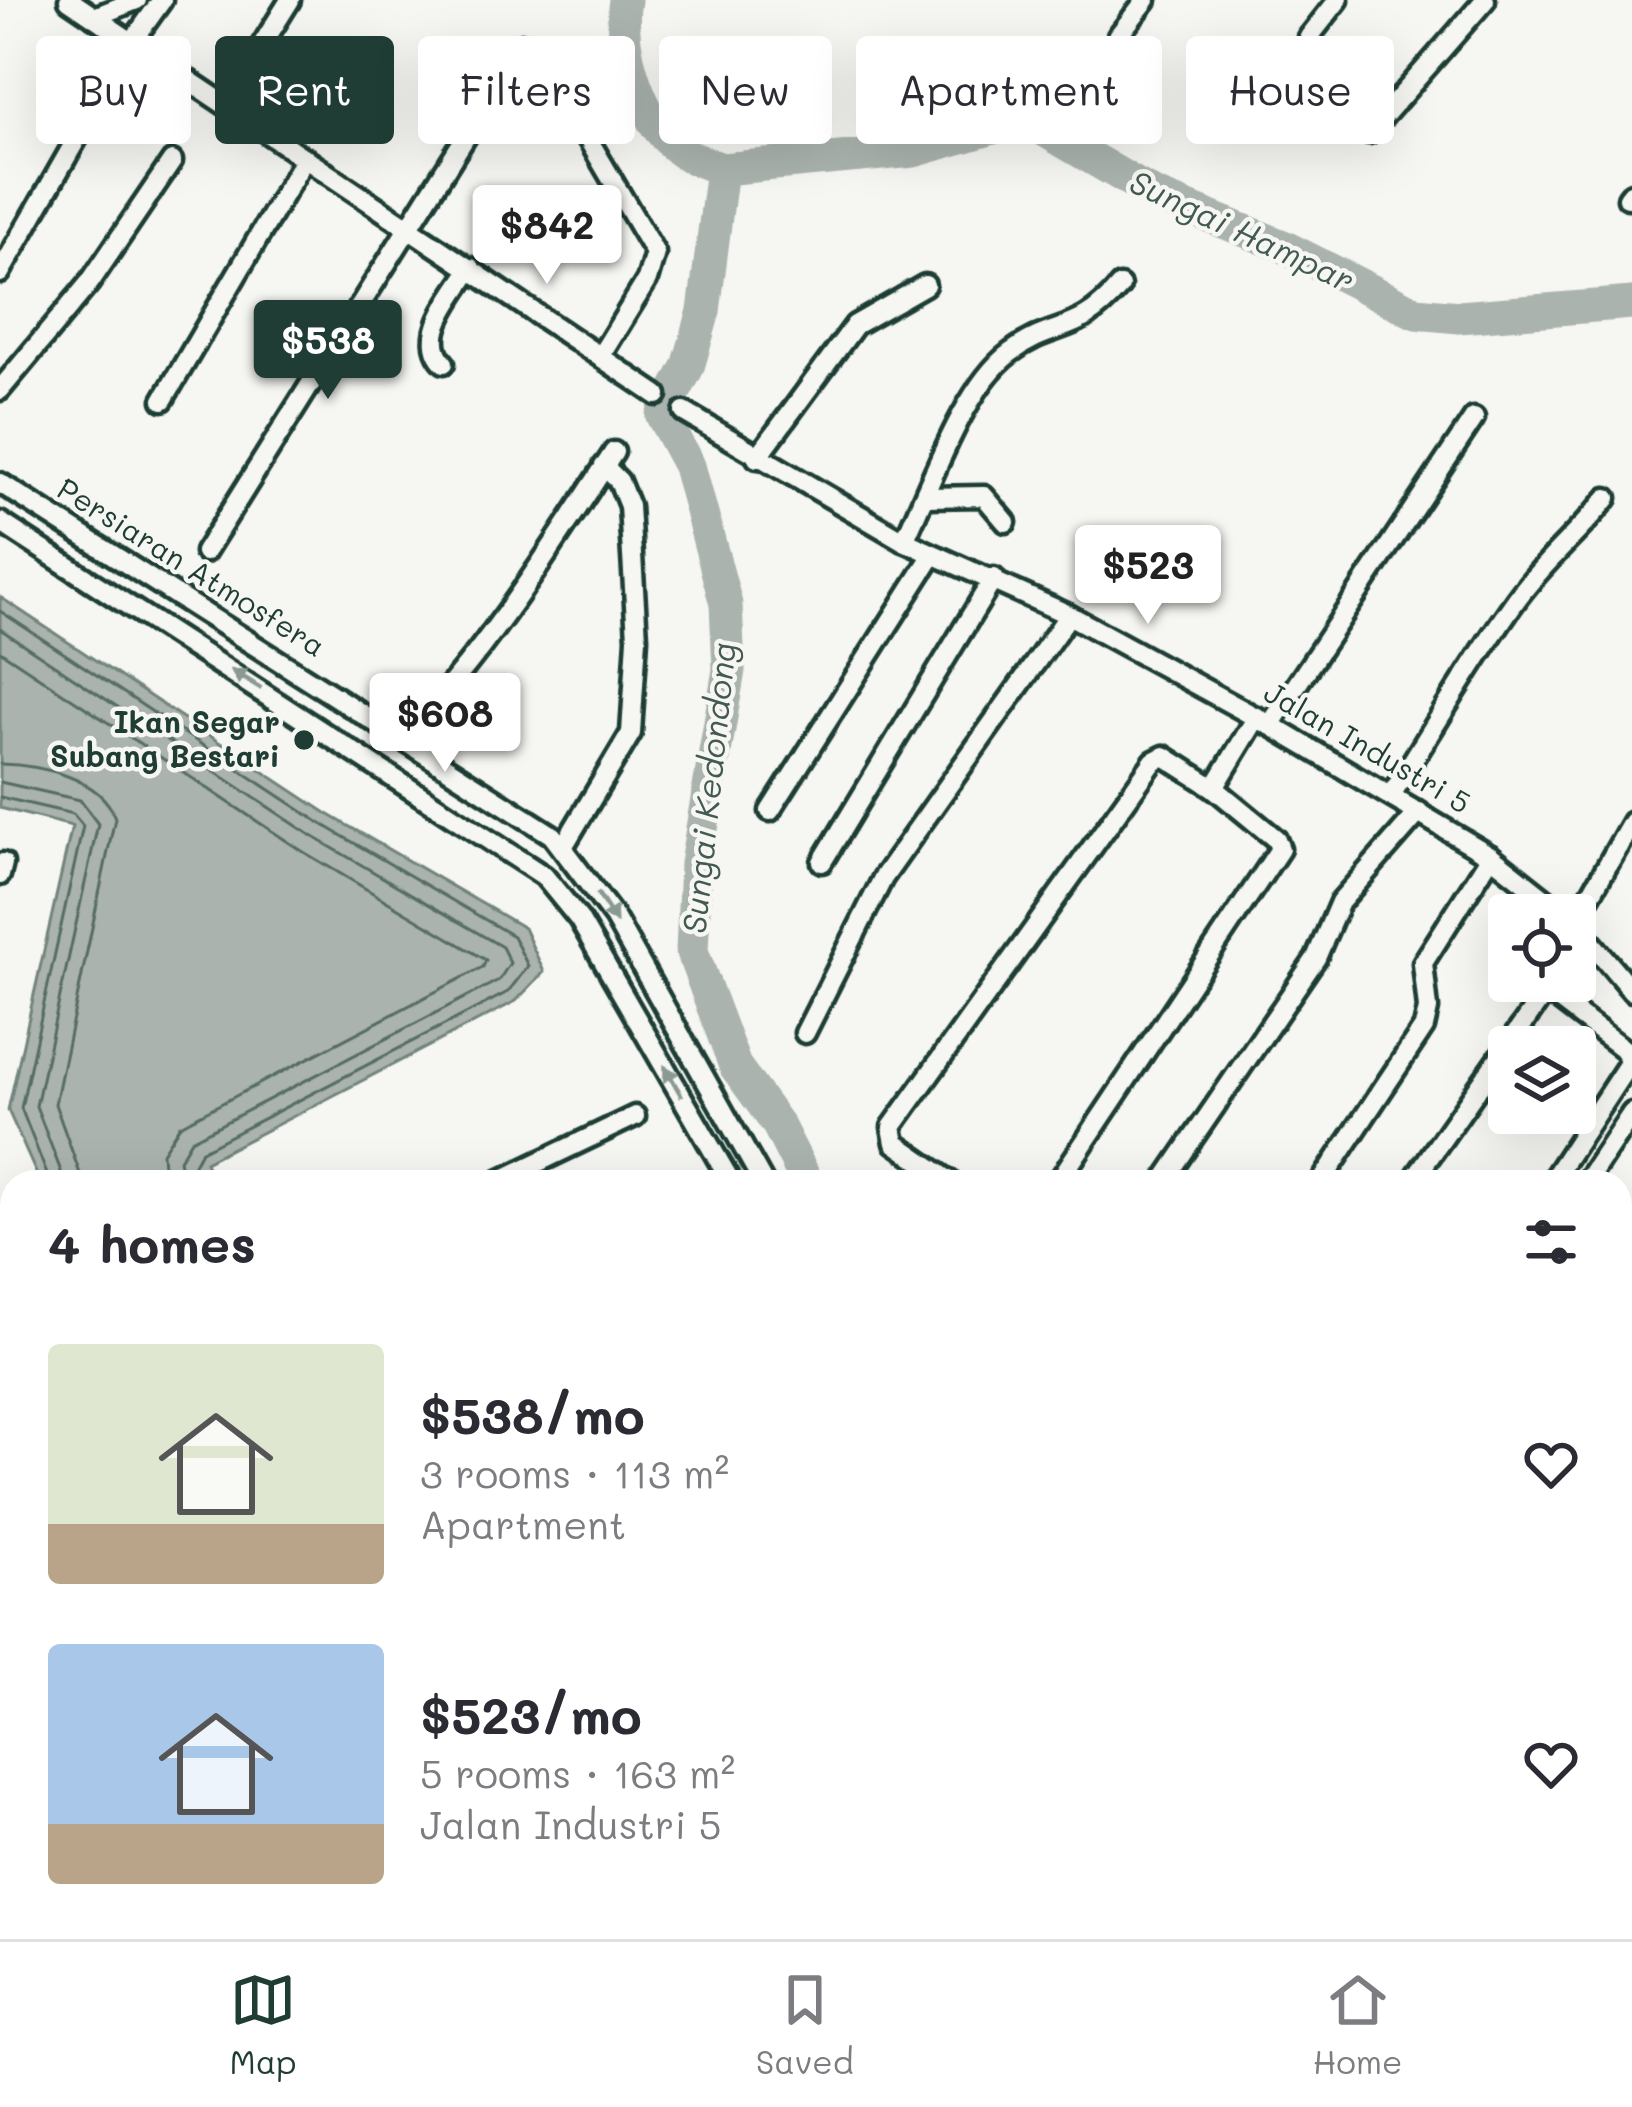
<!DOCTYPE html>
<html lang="en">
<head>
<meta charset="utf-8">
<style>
  body { margin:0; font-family:Mali,sans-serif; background:#f2f2f3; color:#2b2b33; height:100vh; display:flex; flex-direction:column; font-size:45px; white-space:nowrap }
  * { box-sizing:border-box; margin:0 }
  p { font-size:39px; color:#7c7c81 }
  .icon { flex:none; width:66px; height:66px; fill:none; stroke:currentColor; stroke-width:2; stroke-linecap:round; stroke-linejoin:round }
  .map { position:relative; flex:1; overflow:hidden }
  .panel { position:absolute; left:0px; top:1170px; width:1632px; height:771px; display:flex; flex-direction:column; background:#fff; border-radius:36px 36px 0 0; box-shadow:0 12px 48px #0002 }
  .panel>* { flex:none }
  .banner { position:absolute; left:36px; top:36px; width:1560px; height:108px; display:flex; gap:24px }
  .controls { position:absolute; left:1488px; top:894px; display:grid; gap:24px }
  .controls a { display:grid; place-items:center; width:108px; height:108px; border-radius:12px; background:#fff; box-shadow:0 12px 48px #0002; font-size:60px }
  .price { position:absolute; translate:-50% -102px; padding:0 27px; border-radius:12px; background:#fff; color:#222; font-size:39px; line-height:78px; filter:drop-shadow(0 3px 6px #0008) }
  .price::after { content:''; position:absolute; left:50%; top:72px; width:36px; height:27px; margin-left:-18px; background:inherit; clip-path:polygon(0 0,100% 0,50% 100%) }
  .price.current { background:#1f3d34; color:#fff }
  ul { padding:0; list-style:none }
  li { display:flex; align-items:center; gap:36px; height:300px; padding:0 48px }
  li span { display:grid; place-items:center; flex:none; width:336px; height:240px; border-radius:12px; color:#555 }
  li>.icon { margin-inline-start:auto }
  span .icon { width:144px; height:144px; fill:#fffc; stroke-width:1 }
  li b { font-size:51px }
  h2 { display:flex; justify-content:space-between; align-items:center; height:144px; padding:0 48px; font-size:51px }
  .tag { padding:0 42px; border-radius:12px; background:#fff; box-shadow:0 12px 48px #0002; font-size:42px; line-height:108px }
  .tag.current { background:#1f3d34; color:#fff }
  .tab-bar { display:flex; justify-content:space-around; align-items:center; height:168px; border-top:3px solid #e1e1e2; background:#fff; font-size:33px; color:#7c7c81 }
  .tab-bar a { display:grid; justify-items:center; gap:6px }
  .tab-bar .current { color:#1f3d34 }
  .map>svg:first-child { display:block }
  .water { fill:#aab3ae; stroke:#72847d; stroke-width:3 }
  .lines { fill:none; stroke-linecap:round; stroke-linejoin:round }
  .shore { stroke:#576c65; stroke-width:3 }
  .river { stroke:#aab3ae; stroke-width:33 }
  .minor-casing { stroke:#1f3d34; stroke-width:27 }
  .path { stroke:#1f3d34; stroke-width:3; stroke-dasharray:3 9; stroke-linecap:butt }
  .minor { stroke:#f6f6f2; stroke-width:18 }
  .oneway { fill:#8a9a93 }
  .poi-dot { fill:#1f3d34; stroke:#f6f6f2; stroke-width:4.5 }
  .labels { text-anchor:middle; stroke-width:9; stroke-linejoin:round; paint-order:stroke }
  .street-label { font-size:30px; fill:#1f3d34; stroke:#f6f6f2 }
  .poi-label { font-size:30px; font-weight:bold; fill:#1f3d34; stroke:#f6f6f2; text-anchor:end }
  .water-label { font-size:33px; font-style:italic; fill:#425a52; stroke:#f6f6f2 }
</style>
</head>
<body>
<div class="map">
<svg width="1632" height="1939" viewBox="0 0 1632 1939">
  <rect width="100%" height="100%" fill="#f6f6f2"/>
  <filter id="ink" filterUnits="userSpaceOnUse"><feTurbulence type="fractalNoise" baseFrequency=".00833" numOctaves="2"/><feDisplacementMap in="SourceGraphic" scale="24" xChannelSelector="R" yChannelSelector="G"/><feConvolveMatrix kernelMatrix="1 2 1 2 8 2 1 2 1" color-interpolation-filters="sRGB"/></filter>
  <g filter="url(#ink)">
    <!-- water -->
    <path class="water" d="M 0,597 L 326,813 L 524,928 L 544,972 L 516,1001 L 205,1162 L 213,1182 L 40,1182 L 8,1110 L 72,826 L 0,808 Z"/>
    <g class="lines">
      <!-- shore -->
      <g class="shore">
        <path d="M 0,611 L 320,823 L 513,936 L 528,966 L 508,992 L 201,1151 L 194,1164 L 200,1182"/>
        <path d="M 0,629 L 312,836 L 502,947 L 510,963 L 499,980 L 191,1140 L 179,1160 L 184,1182"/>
        <path d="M 0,651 L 302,851 L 486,960 L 483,967 L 180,1125 L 162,1153 L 164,1182"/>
        <path d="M 0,764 C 39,765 102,777 115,818 L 55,1104 L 83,1182"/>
        <path d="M 0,782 L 80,800 L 98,824 L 36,1106 L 65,1182"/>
        <path d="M 0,797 L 73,814 L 83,826 L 21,1108 L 50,1182"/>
      </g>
      <!-- river -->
      <g class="river">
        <path d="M 625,0 C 617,46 640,119 678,149 C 690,159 707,163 722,169 L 704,311 L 688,367 L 662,416 L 689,466 L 726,604 L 729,670 L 696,864 L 692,951 L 735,1066 L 778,1125 L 807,1182"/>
        <path d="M 722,169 L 914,151 L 1025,119 L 1153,194 L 1283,246 L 1416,313 L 1459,317 L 1632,303"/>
        <path d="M 1450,1929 L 1456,1939"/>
      </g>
      <!-- minor casing -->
      <g class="minor-casing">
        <g id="minor">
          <path d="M 69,0 L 657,395"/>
          <path d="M 94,17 L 137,0"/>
          <path d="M 1118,36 L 1146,0"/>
          <path d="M 1309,37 L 1338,0"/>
          <path d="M 225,104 L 290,0"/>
          <path d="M 1369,133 L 1485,0"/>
          <path d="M 585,134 L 655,253 L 647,280 L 601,355"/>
          <path d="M 1628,198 L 1632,193"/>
          <path d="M 0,273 L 132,42 L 162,0"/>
          <path d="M 444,363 C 417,335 456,294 471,268"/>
          <path d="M 0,390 L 90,282 L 172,161"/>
          <path d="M 163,400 L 305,158"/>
          <path d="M 684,412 L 904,541 L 1069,615 L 1270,725 L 1491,856 L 1566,915"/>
          <path d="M 757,458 L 855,325 L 925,285"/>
          <path d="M 0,483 L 552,835 L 614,917 L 763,1182"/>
          <path d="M 925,497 L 984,496 L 1006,522"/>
          <path d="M 0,522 L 544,876 L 579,919 L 731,1182"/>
          <path d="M 904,541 C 930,487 963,388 1010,353 C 1055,319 1076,338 1120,286"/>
          <path d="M 205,552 L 524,44"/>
          <path d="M 1270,725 L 1474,418"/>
          <path d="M 403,738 C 487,651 548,553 614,452"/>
          <path d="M 1214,788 L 1257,717"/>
          <path d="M 1391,795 C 1433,730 1471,663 1516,600 C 1543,562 1578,534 1607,498"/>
          <path d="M 770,811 L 932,556"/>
          <path d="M 563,847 L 631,733 L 637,638 L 629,506 L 619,481 L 604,466"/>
          <path d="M 822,862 L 994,578"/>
          <path d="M 0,875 L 3,863"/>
          <path d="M 1575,922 L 1632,822"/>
          <path d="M 1575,923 L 1632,991"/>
          <path d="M 1546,990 L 1626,1051 L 1629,1063 L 1551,1182"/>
          <path d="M 805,1033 L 883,878 L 1069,615"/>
          <path d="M 497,1182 L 635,1116"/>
          <path d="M 951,1182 L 895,1143 L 892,1127 L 1154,761 L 1164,756 L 1214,788 L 1276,839 L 1280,849 L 1058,1182"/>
          <path d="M 1163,1182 L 1316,958 L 1340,902 L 1419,812"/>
          <path d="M 1321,1182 L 1424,1027 L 1428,1009 L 1423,963 L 1491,856"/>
          <path d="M 1412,1182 L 1553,981"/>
          <path d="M 1586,1182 L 1632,1113"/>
          <path d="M 0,1338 L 12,1441"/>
          <path d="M 1620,1430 L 1632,1369"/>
          <path d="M 0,1485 L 12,1478"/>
          <path d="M 1620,1638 L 1632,1621"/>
          <path d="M 0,1720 L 12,1726"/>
          <path d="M 1620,1901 L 1632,1883"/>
          <path d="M 13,1929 L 31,1939"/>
          <path d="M 201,1929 L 202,1939"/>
          <path d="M 365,1929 L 370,1939"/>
          <path d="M 670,1929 L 674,1939"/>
          <path d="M 1221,1929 L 1227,1939"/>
          <path d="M 479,1939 L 499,1929"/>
          <path d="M 825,1939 L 844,1929"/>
          <path d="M 1187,1939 L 1204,1929"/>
          <path d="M 1594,1939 L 1601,1929"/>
        </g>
      </g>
      <!-- path -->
      <g class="path">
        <path d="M 234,1929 L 235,1939"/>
        <path d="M 324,1929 L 329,1939"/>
      </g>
      <!-- minor -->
      <use href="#minor" class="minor"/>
    </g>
    <!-- one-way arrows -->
    <defs><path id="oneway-solid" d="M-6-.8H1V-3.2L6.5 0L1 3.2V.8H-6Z" transform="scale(3)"/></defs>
    <g class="oneway">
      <use href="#oneway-solid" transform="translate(246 679) rotate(-148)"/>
      <use href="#oneway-solid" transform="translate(607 908) rotate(57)"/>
      <use href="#oneway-solid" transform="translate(673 1081) rotate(-120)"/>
    </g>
  </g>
  <!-- markers -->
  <circle class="poi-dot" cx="304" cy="740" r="12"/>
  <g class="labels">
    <!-- street labels -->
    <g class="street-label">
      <text transform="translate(191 568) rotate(32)" y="10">Persiaran Atmosfera</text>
      <text transform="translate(1367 748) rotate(30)" y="10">Jalan Industri 5</text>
    </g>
    <!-- poi labels -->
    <g class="poi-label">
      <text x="280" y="733">Ikan Segar<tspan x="280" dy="34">Subang Bestari</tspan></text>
    </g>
    <!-- water labels -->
    <g class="water-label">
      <text transform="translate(1242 231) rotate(25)" y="12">Sungai Hampar</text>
      <text transform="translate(709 788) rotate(-84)" y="12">Sungai Kedondong</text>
    </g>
  </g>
</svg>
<div class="controls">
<a><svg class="icon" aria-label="locate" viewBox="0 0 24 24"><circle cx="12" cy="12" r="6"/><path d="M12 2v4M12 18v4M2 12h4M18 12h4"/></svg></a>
<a><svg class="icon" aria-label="layers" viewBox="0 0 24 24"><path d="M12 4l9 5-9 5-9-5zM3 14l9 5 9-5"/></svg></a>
</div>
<b class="price" style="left:547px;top:287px">$842</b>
<b class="price current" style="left:328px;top:402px">$538</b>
<b class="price" style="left:1148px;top:627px">$523</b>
<b class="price" style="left:445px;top:775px">$608</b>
<div class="banner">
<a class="tag">Buy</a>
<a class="tag current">Rent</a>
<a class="tag">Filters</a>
<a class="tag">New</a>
<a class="tag">Apartment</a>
<a class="tag">House</a>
</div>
<section class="panel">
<h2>4 homes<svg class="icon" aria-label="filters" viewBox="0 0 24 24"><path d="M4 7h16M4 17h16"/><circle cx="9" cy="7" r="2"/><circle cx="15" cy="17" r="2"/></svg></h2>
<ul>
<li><span style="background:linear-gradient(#dfe7d0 75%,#b9a48a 0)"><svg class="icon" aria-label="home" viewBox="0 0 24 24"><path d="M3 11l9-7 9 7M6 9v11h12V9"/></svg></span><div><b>$538/mo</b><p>3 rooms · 113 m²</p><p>Apartment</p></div><svg class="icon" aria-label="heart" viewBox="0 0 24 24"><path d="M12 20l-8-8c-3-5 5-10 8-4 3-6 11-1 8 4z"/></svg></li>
<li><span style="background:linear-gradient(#a9c7e8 75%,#b9a48a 0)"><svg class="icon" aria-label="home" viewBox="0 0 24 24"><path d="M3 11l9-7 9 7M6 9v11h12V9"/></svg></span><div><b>$523/mo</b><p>5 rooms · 163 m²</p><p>Jalan Industri 5</p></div><svg class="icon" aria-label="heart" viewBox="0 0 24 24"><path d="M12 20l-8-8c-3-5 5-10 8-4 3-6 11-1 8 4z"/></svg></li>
</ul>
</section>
</div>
<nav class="tab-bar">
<a class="current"><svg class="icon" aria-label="map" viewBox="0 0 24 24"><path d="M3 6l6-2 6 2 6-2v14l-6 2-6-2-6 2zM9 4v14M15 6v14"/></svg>Map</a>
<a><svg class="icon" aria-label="saved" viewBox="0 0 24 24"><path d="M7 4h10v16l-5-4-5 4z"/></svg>Saved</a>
<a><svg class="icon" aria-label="home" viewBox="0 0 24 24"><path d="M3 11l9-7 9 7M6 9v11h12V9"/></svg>Home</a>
</nav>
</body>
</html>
